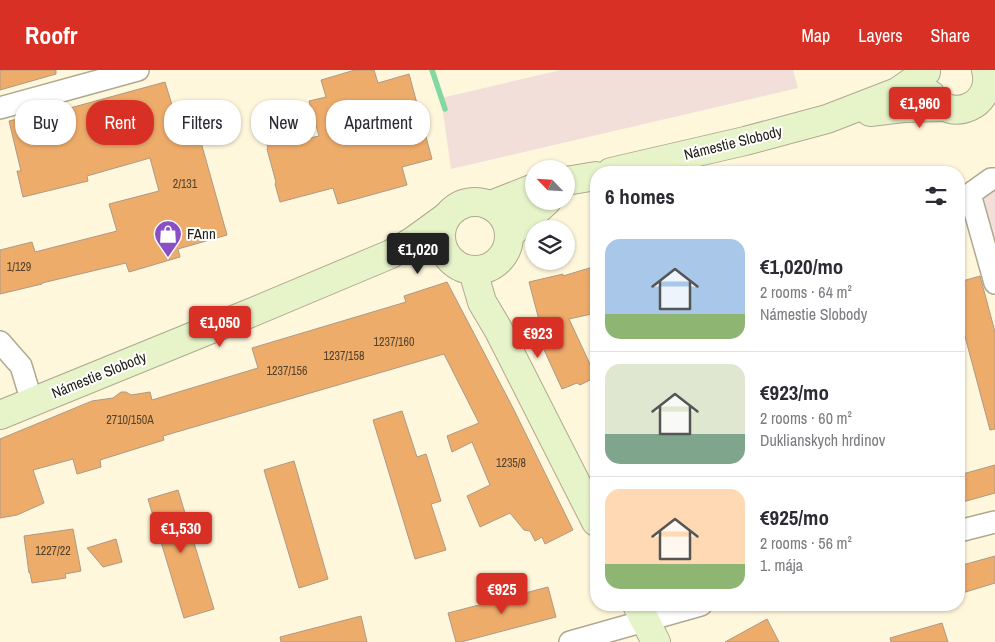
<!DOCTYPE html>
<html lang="en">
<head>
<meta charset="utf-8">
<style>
  body { margin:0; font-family:"Archivo Narrow",sans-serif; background:#f2f2f3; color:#2b2b33; height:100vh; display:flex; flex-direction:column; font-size:19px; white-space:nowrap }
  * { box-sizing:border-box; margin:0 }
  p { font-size:16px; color:#7c7c81 }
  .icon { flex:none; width:28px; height:28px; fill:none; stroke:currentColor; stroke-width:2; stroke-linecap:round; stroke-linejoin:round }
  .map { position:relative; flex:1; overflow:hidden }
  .side { position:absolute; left:590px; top:96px; width:375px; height:445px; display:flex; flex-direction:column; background:#fff; border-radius:20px; box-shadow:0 1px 4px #0004 }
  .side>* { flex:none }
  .hud { position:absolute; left:15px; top:30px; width:475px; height:45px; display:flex; gap:10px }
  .needle { width:32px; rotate:295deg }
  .buttons { position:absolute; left:525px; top:90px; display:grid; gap:10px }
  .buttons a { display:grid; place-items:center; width:50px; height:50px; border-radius:50%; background:#fff; box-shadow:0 1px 4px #0004; font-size:25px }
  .price { position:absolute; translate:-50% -42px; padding:0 11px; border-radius:5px; background:#d93025; color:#fff; font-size:16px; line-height:32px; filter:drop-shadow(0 1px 2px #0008) }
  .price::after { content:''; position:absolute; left:50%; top:30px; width:15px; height:11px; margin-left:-8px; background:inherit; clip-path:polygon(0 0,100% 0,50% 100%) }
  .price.selected { background:#222; color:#fff }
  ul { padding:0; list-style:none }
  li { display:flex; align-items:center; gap:15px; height:125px; padding:0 15px }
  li+li { border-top:1px solid #e1e1e2 }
  li span { display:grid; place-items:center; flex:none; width:140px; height:100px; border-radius:15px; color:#555 }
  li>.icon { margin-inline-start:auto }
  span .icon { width:60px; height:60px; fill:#fffc; stroke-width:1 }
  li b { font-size:21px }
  h2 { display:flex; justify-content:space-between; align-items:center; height:60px; padding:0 15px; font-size:21px }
  .pill { padding:0 18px; border-radius:20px; background:#fff; box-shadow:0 1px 4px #0004; font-size:18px; line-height:45px }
  .pill.selected { background:#d93025; color:#fff }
  header { display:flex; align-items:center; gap:30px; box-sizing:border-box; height:70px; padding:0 25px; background:#d93025; color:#fff }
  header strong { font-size:24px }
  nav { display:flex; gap:28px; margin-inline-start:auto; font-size:18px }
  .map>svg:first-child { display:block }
  .green { fill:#f2dfda }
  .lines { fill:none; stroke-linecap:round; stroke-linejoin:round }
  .stream { stroke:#83d7a1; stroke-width:5.5 }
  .building { fill:#eeac6b; stroke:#ad9987 }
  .street-casing { stroke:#b0a991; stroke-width:24 }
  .secondary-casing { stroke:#b0a991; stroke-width:30 }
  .street { stroke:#fff; stroke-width:21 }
  .secondary { stroke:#e7f4c9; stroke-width:28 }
  .labels { text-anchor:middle; stroke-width:4; stroke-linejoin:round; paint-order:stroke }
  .number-label { font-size:12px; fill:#54422a }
  .street-label { font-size:15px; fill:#201e14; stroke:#fff }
  .poi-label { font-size:15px; fill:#201e14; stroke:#fff; text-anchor:start }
</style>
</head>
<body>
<header>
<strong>Roofr</strong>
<nav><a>Map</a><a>Layers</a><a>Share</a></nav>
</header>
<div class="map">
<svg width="995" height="572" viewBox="0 0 995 572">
  <rect width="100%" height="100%" fill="#fef7dc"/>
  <!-- green -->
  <g class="green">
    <path d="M 561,0 L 793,0 L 798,18 L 451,99 L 441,28 Z"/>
    <path d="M 995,116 L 995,183 L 981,130 L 982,124 Z"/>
  </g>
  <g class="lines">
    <!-- stream -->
    <path class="stream" d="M 432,0 L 445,39"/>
  </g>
  <!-- building -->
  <g class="building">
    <path d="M 0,0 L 56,0 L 56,4 L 0,20 Z"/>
    <path d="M 355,0 L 374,0 L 378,13 L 409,4 L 432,89 L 402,97 L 407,115 L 338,134 L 333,118 L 280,132 L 275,114 L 276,112 L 267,79 L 268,78 L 258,45 L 276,39 L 285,73 L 319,66 L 309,31 L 326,27 L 321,10 Z"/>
    <path d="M 165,12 L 173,38 L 190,33 L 227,165 L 178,179 L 180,187 L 129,202 L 126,193 L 42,213 L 42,214 L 0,224 L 0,180 L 32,172 L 35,182 L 117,161 L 109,134 L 159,121 L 150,88 L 87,106 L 88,111 L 23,127 L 17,101 L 21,101 L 9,51 L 59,39 L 59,41 Z"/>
    <path d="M 596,196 L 596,243 L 569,249 L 596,307 L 580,315 L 577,313 L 562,319 L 540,271 L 544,269 L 529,212 L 563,204 L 563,206 Z"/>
    <path d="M 980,206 L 995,262 L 995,359 L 990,360 L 959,244 L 959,212 Z"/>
    <path d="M 447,212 L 513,338 L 573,460 L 545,474 L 542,467 L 535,471 L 530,461 L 524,460 L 510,443 L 480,457 L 467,426 L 490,415 L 472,372 L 452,382 L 447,366 L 479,353 L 444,284 L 163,366 L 164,370 L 100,390 L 101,397 L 77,404 L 73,389 L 33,400 L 44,433 L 17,445 L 0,448 L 0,369 L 92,331 L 113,328 L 121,322 L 126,322 L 131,325 L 150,322 L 152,330 L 258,298 L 252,278 L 406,232 L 404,226 Z"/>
    <path d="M 402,341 L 417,387 L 426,384 L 441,431 L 431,434 L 446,480 L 415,489 L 373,350 Z"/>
    <path d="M 294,391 L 328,509 L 299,518 L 264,400 Z"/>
    <path d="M 995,395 L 995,423 L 959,433 L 959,405 Z"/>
    <path d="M 178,420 L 214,539 L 184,548 L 148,429 Z"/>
    <path d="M 73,459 L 81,501 L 65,504 L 66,508 L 32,513 L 30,503 L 29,503 L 24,466 Z"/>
    <path d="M 116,469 L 122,492 L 103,497 L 87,478 Z"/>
    <path d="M 995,486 L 995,513 L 959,524 L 959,496 Z"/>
    <path d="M 548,517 L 556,547 L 461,572 L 456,572 L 448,543 Z"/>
    <path d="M 361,546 L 367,572 L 281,572 L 280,567 Z"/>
    <path d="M 767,549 L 779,572 L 725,572 Z"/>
    <path d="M 942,553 L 948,572 L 891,572 L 890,568 Z"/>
  </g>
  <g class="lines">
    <!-- street casing -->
    <g class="street-casing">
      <g id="street">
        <path d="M 0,38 L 138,0"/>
        <path d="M 995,109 L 991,109 L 970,124 L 995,213"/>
        <path d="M 0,272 L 21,296 L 32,332"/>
        <path d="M 959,461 L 995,452"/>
        <path d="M 570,572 L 701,535"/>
      </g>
    </g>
    <!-- secondary casing -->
    <g class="secondary-casing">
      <g id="secondary">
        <path d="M 931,25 C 951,55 995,35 986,0"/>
        <path d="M 870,42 L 903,38 L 943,37"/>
        <path d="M 611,102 L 745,71 L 827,49 L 897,22 L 926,2"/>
        <path d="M 566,111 L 596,106"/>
        <circle cx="475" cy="166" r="34"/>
        <path d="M 491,135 L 534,118"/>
        <path d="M 509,165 L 547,131"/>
        <path d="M 473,201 L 482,232 L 498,259 L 596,452"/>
        <path d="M 0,345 L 248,244 L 391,184 L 413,171 L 446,147"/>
        <path d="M 637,535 L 656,572"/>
      </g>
    </g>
    <!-- street -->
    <use href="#street" class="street"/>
    <!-- secondary -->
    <use href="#secondary" class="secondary"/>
  </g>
  <!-- icons -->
  <defs>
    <g id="shop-pin" transform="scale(1.4375)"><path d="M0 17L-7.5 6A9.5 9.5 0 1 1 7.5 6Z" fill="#8a4fc5" stroke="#fff"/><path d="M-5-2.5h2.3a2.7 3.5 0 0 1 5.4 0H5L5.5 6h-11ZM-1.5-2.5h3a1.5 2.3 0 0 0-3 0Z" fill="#fff"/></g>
  </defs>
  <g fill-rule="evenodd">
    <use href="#shop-pin" x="168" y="164"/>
  </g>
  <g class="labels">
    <!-- number labels -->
    <g class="number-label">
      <text x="185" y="118">2/131</text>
      <text x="19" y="201">1/129</text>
      <text x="394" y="276">1237/160</text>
      <text x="344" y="290">1237/158</text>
      <text x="287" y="305">1237/156</text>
      <text x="130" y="354">2710/150A</text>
      <text x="511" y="397">1235/8</text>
      <text x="53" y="485">1227/22</text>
    </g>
    <!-- street labels -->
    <g class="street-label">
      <text transform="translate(733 73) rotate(-14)" y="5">Námestie Slobody</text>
      <text transform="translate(99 305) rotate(-22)" y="5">Námestie Slobody</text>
    </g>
    <!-- poi labels -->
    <g class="poi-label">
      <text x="187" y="169">FAnn</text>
    </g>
  </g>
</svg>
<div class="buttons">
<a><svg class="needle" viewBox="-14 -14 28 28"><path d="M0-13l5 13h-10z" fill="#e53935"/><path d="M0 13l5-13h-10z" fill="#7c7c81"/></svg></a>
<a><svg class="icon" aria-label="layers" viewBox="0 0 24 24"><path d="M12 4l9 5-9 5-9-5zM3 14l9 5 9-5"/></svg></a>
</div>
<b class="price" style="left:920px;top:59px">€1,960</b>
<b class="price selected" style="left:418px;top:205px">€1,020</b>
<b class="price" style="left:220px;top:278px">€1,050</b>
<b class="price" style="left:538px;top:289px">€923</b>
<b class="price" style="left:181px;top:484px">€1,530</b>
<b class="price" style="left:502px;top:545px">€925</b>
<div class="hud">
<a class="pill">Buy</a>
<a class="pill selected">Rent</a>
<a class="pill">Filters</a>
<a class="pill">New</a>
<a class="pill">Apartment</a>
</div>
<section class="side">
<h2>6 homes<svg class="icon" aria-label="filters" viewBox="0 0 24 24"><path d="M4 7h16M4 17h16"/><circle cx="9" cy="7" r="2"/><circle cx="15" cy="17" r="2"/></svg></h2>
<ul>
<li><span style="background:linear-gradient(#a9c7e8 75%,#8fb573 0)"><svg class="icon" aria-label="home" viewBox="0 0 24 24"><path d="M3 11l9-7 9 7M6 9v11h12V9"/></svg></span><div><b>€1,020/mo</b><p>2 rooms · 64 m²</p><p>Námestie Slobody</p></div></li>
<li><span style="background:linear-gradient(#dfe7d0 70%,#7fa58c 0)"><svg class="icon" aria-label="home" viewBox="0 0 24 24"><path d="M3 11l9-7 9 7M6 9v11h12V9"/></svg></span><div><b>€923/mo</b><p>2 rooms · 60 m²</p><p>Duklianskych hrdinov</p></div></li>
<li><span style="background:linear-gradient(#ffd9b3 75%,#8fb573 0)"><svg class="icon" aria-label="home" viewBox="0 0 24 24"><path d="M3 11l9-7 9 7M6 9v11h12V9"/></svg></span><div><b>€925/mo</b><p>2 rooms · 56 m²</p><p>1. mája</p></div></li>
</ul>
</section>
</div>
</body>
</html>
